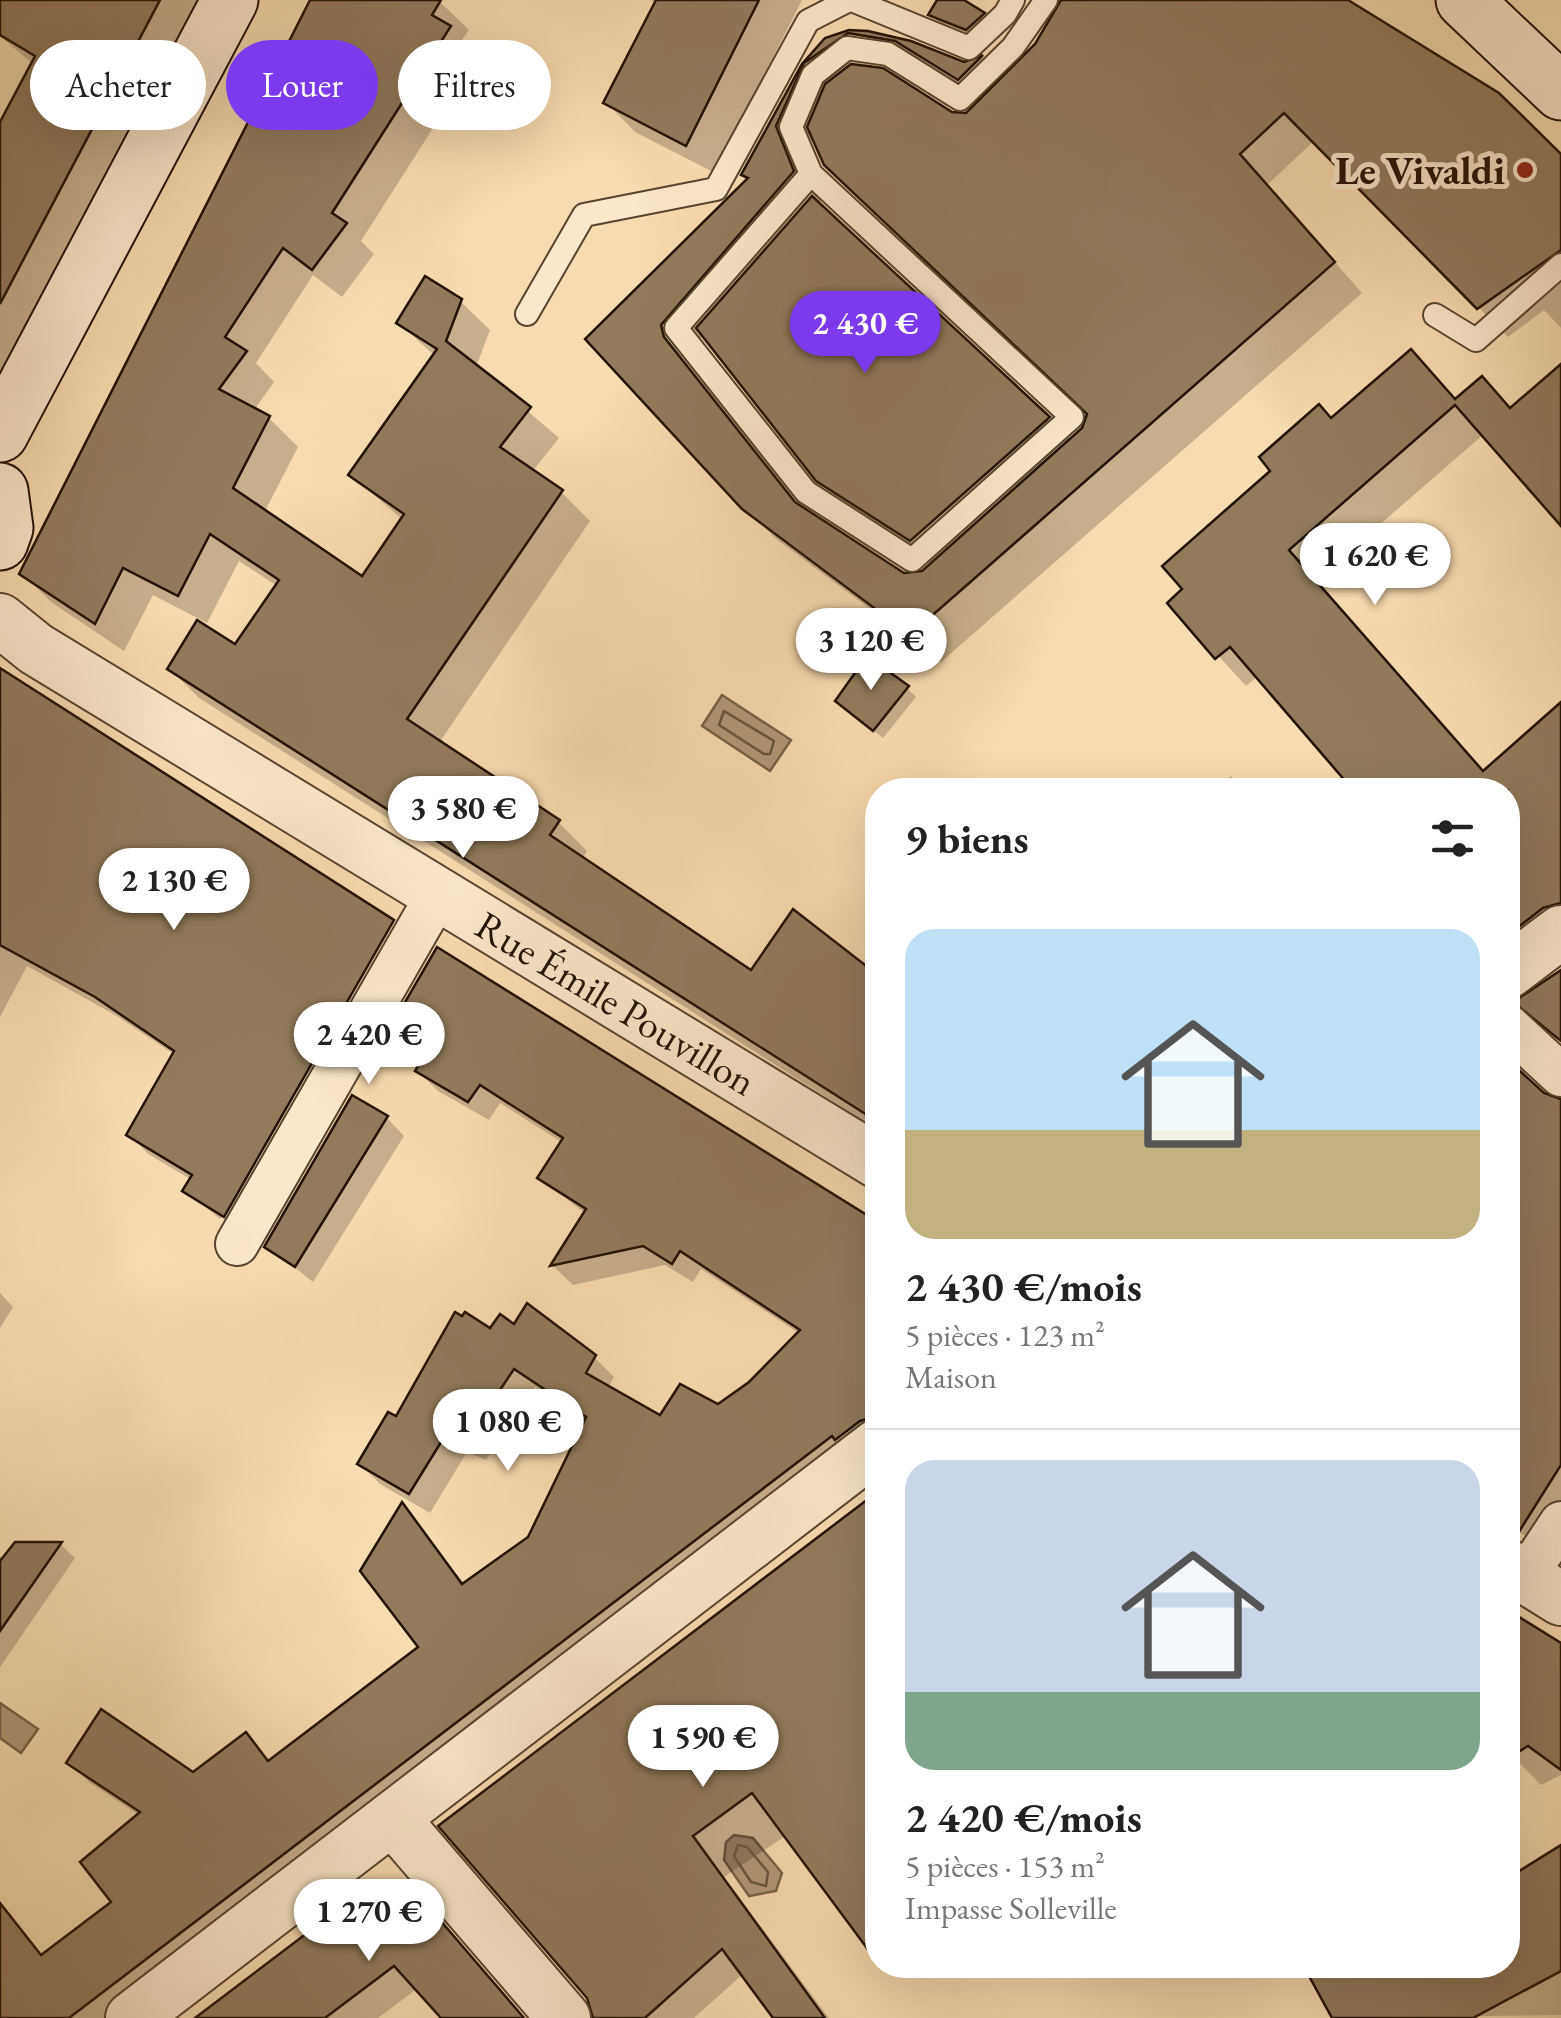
<!DOCTYPE html>
<html lang="fr">
<head>
<meta charset="utf-8">
<style>
  body { margin:0; font-family:"EB Garamond",serif; background:#f6f6f6; color:#222; height:100vh; display:flex; flex-direction:column; font-size:38px; white-space:nowrap }
  * { box-sizing:border-box; margin:0 }
  p { font-size:32px; color:#767676 }
  .icon { flex:none; width:55px; height:55px; fill:none; stroke:currentColor; stroke-width:2; stroke-linecap:round; stroke-linejoin:round }
  .map { position:relative; flex:1; overflow:hidden }
  .sheet { position:absolute; left:865px; top:778px; width:655px; height:1200px; display:flex; flex-direction:column; background:#fff; border-radius:40px; box-shadow:0 10px 40px #0002 }
  .sheet>* { flex:none }
  .top-card { position:absolute; left:30px; top:40px; width:685px; height:90px; display:flex; gap:20px }
  .price { position:absolute; translate:-50% -85px; padding:0 22px; border-radius:35px; background:#fff; color:#222; font-size:32px; line-height:65px; filter:drop-shadow(0 2px 5px #0008) }
  .price::after { content:''; position:absolute; left:50%; top:60px; width:30px; height:22px; margin-left:-15px; background:inherit; clip-path:polygon(0 0,100% 0,50% 100%) }
  .price.selected { background:#7c3aed; color:#fff }
  ul { padding:0; list-style:none }
  li { display:grid; align-content:center; gap:20px; height:530px; padding:0 40px }
  li+li { border-top:2px solid #e0e0e0 }
  li span { display:grid; place-items:center; height:310px; border-radius:30px; color:#555 }
  li>.icon { margin-inline-start:auto }
  span .icon { width:180px; height:180px; fill:#fffc; stroke-width:1 }
  li b { font-size:42px }
  h2 { display:flex; justify-content:space-between; align-items:center; height:120px; padding:0 40px; font-size:42px }
  .chip { padding:0 35px; border-radius:45px; background:#fff; box-shadow:0 10px 40px #0002; font-size:35px; line-height:90px }
  .chip.selected { background:#7c3aed; color:#fff }
  .map>svg:first-child { display:block }
  .water { fill:#af9774; stroke:#766247; stroke-width:2.5 }
  .shadow { fill:#0003; fill-rule:evenodd }
  .lines { fill:none; stroke-linecap:round; stroke-linejoin:round }
  .shore { stroke:#68553c; stroke-width:2.5 }
  .building { fill:#917b5c; stroke:#211303; stroke-width:2.5 }
  .service-casing { stroke:#57452e; stroke-width:26 }
  .minor-casing { stroke:#57452e; stroke-width:46 }
  .tertiary-casing { stroke:#57452e; stroke-width:56 }
  .secondary-casing { stroke:#211303; stroke-width:59 }
  .service { stroke:#fae8ca; stroke-width:22 }
  .minor { stroke:#fae8ca; stroke-width:42 }
  .tertiary { stroke:#fae8ca; stroke-width:52 }
  .secondary { stroke:#fae8ca; stroke-width:55 }
  .poi-dot { fill:#8f2418; stroke:#fae8ca; stroke-width:4 }
  .labels { text-anchor:middle; stroke-width:10; stroke-linejoin:round; paint-order:stroke }
  .poi-label { font-size:40px; font-weight:bold; fill:#211303; stroke:#fae8ca; text-anchor:end }
  .street-label { font-size:40px; fill:#211303; stroke:#fae8ca }
</style>
</head>
<body>
<div class="map">
<svg width="1561" height="2018" viewBox="0 0 1561 2018">
  <rect width="100%" height="100%" fill="#f8dbae"/>
  <filter id="stains"><feTurbulence type="fractalNoise" baseFrequency=".002" numOctaves="4"/><feColorMatrix values="0 0 0 0 .2 0 0 0 0 .09 0 0 0 0 .02 0 0 0 .5 -.17"/></filter>
  <radialGradient id="worn" r=".72"><stop offset=".6" stop-color="#630" stop-opacity="0"/><stop offset="1" stop-color="#630" stop-opacity=".3"/></radialGradient>
  <!-- water -->
  <g class="water">
    <path d="M 722,695 L 791,740 L 770,771 L 702,726 Z"/>
    <path d="M 0,1703 L 38,1729 L 21,1753 L 0,1738 Z"/>
    <path d="M 734,1835 L 753,1838 L 782,1873 L 776,1891 L 749,1896 L 724,1860 L 726,1842 Z"/>
  </g>
  <!-- shadow -->
  <g class="shadow">
    <path d="M 8,0 L 204,0 L 0,391 L 0,128 L 33,64 L 0,36 L 0,15 Z"/>
    <path d="M 313,0 L 438,0 L 469,30 L 462,40 L 479,56 L 361,241 L 374,254 L 342,297 L 313,275 L 256,363 L 274,382 L 254,410 L 269,418 L 298,447 L 264,513 L 362,580 L 403,520 L 351,475 L 435,356 L 399,323 L 460,301 L 490,330 L 476,367 L 559,438 L 532,472 L 561,492 L 590,521 L 439,743 L 558,822 L 587,851 L 582,859 L 751,973 L 878,977 L 878,1130 L 199,698 L 170,669 L 236,648 L 277,586 L 239,561 L 207,623 L 153,595 L 124,651 L 51,602 L 22,573 Z"/>
    <path d="M 651,0 L 802,0 L 715,173 L 635,132 L 606,102 L 657,5 Z"/>
    <path d="M 940,0 L 959,0 L 991,23 L 976,38 L 939,23 L 931,14 Z"/>
    <path d="M 1063,0 L 1343,0 L 1561,159 L 1561,328 L 1544,310 L 1508,337 L 1314,141 L 1267,185 L 1362,293 L 941,662 L 775,538 L 588,339 L 750,180 L 744,174 L 804,65 L 826,40 L 850,32 L 911,43 L 964,65 L 983,58 L 1004,79 L 1037,45 ZM 878,61 L 927,69 L 980,102 L 967,115 L 951,114 L 867,69 ZM 813,135 L 1085,407 L 1089,423 L 1070,440 L 818,205 L 821,201 L 804,157 ZM 704,335 L 818,479 L 855,516 L 932,565 L 912,578 L 805,511 L 692,368 L 693,348 Z"/>
    <path d="M 1411,352 L 1457,400 L 1482,380 L 1512,410 L 1561,367 L 1561,522 L 1484,434 L 1316,580 L 1485,772 L 1561,705 L 1561,948 L 1508,964 L 1508,790 L 1354,790 L 1258,676 L 1246,686 L 1170,603 L 1332,420 Z"/>
    <path d="M 0,671 L 394,923 L 220,1219 L 185,1190 L 192,1180 L 148,1154 L 129,1134 L 175,1055 L 117,1016 L 27,966 L 0,1017 Z"/>
    <path d="M 907,688 L 916,697 L 883,738 L 847,709 Z"/>
    <path d="M 1231,776 L 1245,790 L 1215,790 Z"/>
    <path d="M 395,924 L 412,941 L 244,1234 L 224,1222 Z"/>
    <path d="M 404,1008 L 878,1224 L 878,1435 L 114,2018 L 0,2018 L 0,1942 L 17,1929 L 43,1956 L 114,1903 L 139,1815 L 89,1782 L 70,1762 L 193,1775 L 246,1735 L 271,1762 L 421,1647 L 403,1506 L 465,1585 L 530,1538 L 586,1421 L 535,1387 L 486,1460 L 467,1452 L 430,1513 L 380,1484 L 360,1464 L 396,1420 L 491,1332 L 515,1328 L 594,1357 L 614,1377 L 608,1388 L 661,1418 L 718,1406 L 750,1384 L 800,1334 L 701,1269 L 693,1282 L 665,1265 L 573,1285 L 553,1266 L 586,1214 L 540,1178 L 563,1143 L 500,1103 L 489,1120 L 438,1091 L 418,1071 L 438,1037 Z"/>
    <path d="M 1508,1059 L 1554,1102 L 1561,1101 L 1561,1551 L 1557,1556 L 1508,1525 Z"/>
    <path d="M 352,1098 L 387,1118 L 404,1136 L 313,1282 L 268,1246 Z"/>
    <path d="M 0,1293 L 13,1307 L 0,1328 Z"/>
    <path d="M 878,1495 L 787,1835 L 724,1877 L 829,2018 L 776,2018 L 743,1974 L 694,2018 L 595,2018 Z"/>
    <path d="M 17,1544 L 60,1544 L 75,1558 L 0,1667 L 0,1556 L 5,1559 Z"/>
    <path d="M 1508,1613 L 1561,1646 L 1561,1775 L 1541,1785 L 1508,1751 Z"/>
    <path d="M 1561,1848 L 1561,2015 L 1335,2018 L 1306,1965 L 1508,1965 L 1508,1881 Z"/>
    <path d="M 408,1886 L 525,2018 L 444,2018 L 418,1988 L 378,2018 L 198,2018 Z"/>
    <path d="M 1152,1965 L 1186,1965 L 1163,1977 Z"/>
  </g>
  <g class="lines">
    <!-- shore -->
    <g class="shore">
      <path d="M 724,711 L 774,741 L 770,754 L 764,754 L 719,725 Z"/>
      <path d="M 738,1845 L 747,1847 L 768,1872 L 766,1886 L 751,1882 L 734,1856 Z"/>
    </g>
  </g>
  <!-- building -->
  <g class="building">
    <path d="M 0,0 L 160,0 L 0,304 L 0,122 L 35,56 L 0,35 Z"/>
    <path d="M 310,0 L 441,0 L 432,15 L 451,26 L 332,213 L 347,223 L 312,270 L 283,248 L 225,337 L 247,351 L 219,389 L 270,416 L 233,488 L 362,576 L 404,514 L 348,475 L 437,349 L 396,323 L 425,276 L 462,299 L 446,341 L 531,407 L 500,447 L 563,490 L 407,719 L 560,820 L 550,835 L 751,970 L 793,909 L 878,975 L 878,1122 L 167,669 L 197,620 L 235,644 L 279,580 L 210,534 L 178,596 L 123,568 L 95,624 L 19,574 Z"/>
    <path d="M 656,0 L 759,0 L 686,146 L 603,103 Z"/>
    <path d="M 937,0 L 964,0 L 985,13 L 966,30 L 928,15 Z"/>
    <path d="M 1061,0 L 1348,0 L 1499,93 L 1561,154 L 1561,250 L 1477,309 L 1284,113 L 1240,154 L 1335,262 L 910,635 L 742,509 L 585,339 L 748,178 L 741,175 L 802,64 L 825,38 L 849,30 L 868,31 L 911,41 L 964,62 L 983,55 L 958,80 L 895,41 L 848,33 L 804,63 L 776,126 L 794,171 L 661,325 L 664,337 L 795,502 L 904,573 L 922,571 L 1082,428 L 1087,414 L 824,165 L 807,127 L 825,84 L 851,64 L 883,68 L 952,112 L 966,113 L 1035,44 Z"/>
    <path d="M 812,196 L 1050,417 L 910,541 L 816,481 L 696,328 Z"/>
    <path d="M 1411,349 L 1455,399 L 1482,376 L 1510,408 L 1561,364 L 1561,526 L 1455,405 L 1289,550 L 1483,771 L 1561,702 L 1561,903 L 1543,908 L 1508,935 L 1508,790 L 1353,790 L 1230,647 L 1215,659 L 1167,603 L 1182,589 L 1162,566 L 1270,471 L 1259,457 L 1319,404 L 1331,418 Z"/>
    <path d="M 867,656 L 909,686 L 873,731 L 835,701 Z"/>
    <path d="M 0,668 L 394,920 L 224,1217 L 182,1191 L 192,1175 L 126,1135 L 174,1051 L 95,997 L 0,945 Z"/>
    <path d="M 437,947 L 878,1222 L 878,1416 L 860,1421 L 835,1440 L 832,1436 L 69,2018 L 0,2018 L 0,1903 L 41,1955 L 111,1902 L 80,1862 L 140,1812 L 66,1763 L 101,1709 L 193,1772 L 246,1732 L 268,1761 L 418,1647 L 360,1571 L 402,1502 L 462,1584 L 528,1537 L 586,1417 L 514,1369 L 465,1442 L 446,1434 L 409,1494 L 357,1464 L 388,1412 L 396,1416 L 455,1312 L 462,1316 L 465,1312 L 490,1328 L 500,1314 L 514,1324 L 527,1303 L 596,1355 L 586,1373 L 660,1415 L 680,1384 L 718,1404 L 749,1382 L 800,1330 L 680,1251 L 672,1264 L 643,1246 L 550,1266 L 586,1209 L 537,1178 L 563,1138 L 480,1085 L 468,1102 L 415,1071 L 438,1032 L 401,1009 Z"/>
    <path d="M 1561,970 L 1561,1041 L 1513,1002 Z"/>
    <path d="M 1508,1060 L 1544,1093 L 1561,1099 L 1561,1465 L 1515,1538 L 1508,1536 Z"/>
    <path d="M 352,1095 L 388,1116 L 295,1267 L 264,1247 Z"/>
    <path d="M 878,1483 L 878,1963 L 752,1793 L 693,1836 L 825,2018 L 773,2018 L 722,1949 L 645,2018 L 593,2018 L 587,1998 L 438,1826 L 876,1493 L 872,1488 Z"/>
    <path d="M 15,1542 L 62,1542 L 0,1631 L 0,1561 Z"/>
    <path d="M 1508,1610 L 1561,1643 L 1561,1770 L 1528,1746 L 1508,1758 Z"/>
    <path d="M 1561,1845 L 1561,1971 L 1473,2018 L 1332,2018 L 1303,1965 L 1508,1965 L 1508,1878 Z"/>
    <path d="M 373,1883 L 409,1884 L 524,2018 L 441,2018 L 394,1966 L 325,2018 L 195,2018 Z"/>
  </g>
  <g class="lines">
    <!-- service casing -->
    <g class="service-casing">
      <g id="service">
        <path d="M 852,0 L 969,48 L 1005,14 L 1013,0"/>
        <path d="M 811,174 L 676,328 L 806,492 L 912,560 L 1072,417 L 811,174 L 791,127 L 813,75 L 847,48 L 888,54 L 960,99 L 1013,47 L 1046,0"/>
        <path d="M 527,314 L 584,215 L 716,189 L 808,21 L 849,0"/>
        <path d="M 1435,315 L 1476,340 L 1561,265"/>
      </g>
    </g>
    <!-- minor casing -->
    <g class="minor-casing">
      <g id="minor">
        <path d="M 1508,1026 L 1561,1075"/>
        <path d="M 237,1244 L 438,894"/>
        <path d="M 1525,1577 L 1561,1523"/>
      </g>
    </g>
    <!-- tertiary casing -->
    <g class="tertiary-casing">
      <g id="tertiary">
        <path d="M 0,620 L 36,649 L 878,1162"/>
        <path d="M 1508,972 L 1561,932"/>
        <path d="M 1508,1566 L 1561,1599"/>
        <path d="M 393,1819 L 564,2018"/>
        <path d="M 132,2018 L 878,1445"/>
      </g>
    </g>
    <!-- secondary casing -->
    <g class="secondary-casing">
      <g id="secondary">
        <path d="M 1464,0 L 1561,92"/>
        <path d="M 0,434 L 230,0"/>
        <path d="M 0,491 L 5,528 L 0,542"/>
      </g>
    </g>
    <!-- service -->
    <use href="#service" class="service"/>
    <!-- minor -->
    <use href="#minor" class="minor"/>
    <!-- tertiary -->
    <use href="#tertiary" class="tertiary"/>
    <!-- secondary -->
    <use href="#secondary" class="secondary"/>
  </g>
  <!-- markers -->
  <circle class="poi-dot" cx="1525" cy="170" r="10"/>
  <g class="labels">
    <!-- poi labels -->
    <g class="poi-label">
      <text x="1505" y="184">Le Vivaldi</text>
    </g>
    <!-- street labels -->
    <g class="street-label">
      <text transform="translate(616 1003) rotate(31)" y="14">Rue Émile Pouvillon</text>
    </g>
  </g>
  <rect width="100%" height="100%" filter="url(#stains)"/>
  <rect width="100%" height="100%" fill="url(#worn)"/>
</svg>
<b class="price selected" style="left:865px;top:376px">2 430 €</b>
<b class="price" style="left:1375px;top:608px">1 620 €</b>
<b class="price" style="left:871px;top:693px">3 120 €</b>
<b class="price" style="left:463px;top:861px">3 580 €</b>
<b class="price" style="left:174px;top:933px">2 130 €</b>
<b class="price" style="left:369px;top:1087px">2 420 €</b>
<b class="price" style="left:508px;top:1474px">1 080 €</b>
<b class="price" style="left:703px;top:1790px">1 590 €</b>
<b class="price" style="left:369px;top:1964px">1 270 €</b>
<div class="top-card">
<a class="chip">Acheter</a>
<a class="chip selected">Louer</a>
<a class="chip">Filtres</a>
</div>
<section class="sheet">
<h2>9 biens<svg class="icon" aria-label="filters" viewBox="0 0 24 24"><path d="M4 7h16M4 17h16"/><circle cx="9" cy="7" r="2"/><circle cx="15" cy="17" r="2"/></svg></h2>
<ul>
<li><span style="background:linear-gradient(#bfe0f5 65%,#c2b280 0)"><svg class="icon" aria-label="home" viewBox="0 0 24 24"><path d="M3 11l9-7 9 7M6 9v11h12V9"/></svg></span><div><b>2 430 €/mois</b><p>5 pièces · 123 m²</p><p>Maison</p></div></li>
<li><span style="background:linear-gradient(#c9d6e8 75%,#7fa58c 0)"><svg class="icon" aria-label="home" viewBox="0 0 24 24"><path d="M3 11l9-7 9 7M6 9v11h12V9"/></svg></span><div><b>2 420 €/mois</b><p>5 pièces · 153 m²</p><p>Impasse Solleville</p></div></li>
</ul>
</section>
</div>
</body>
</html>
